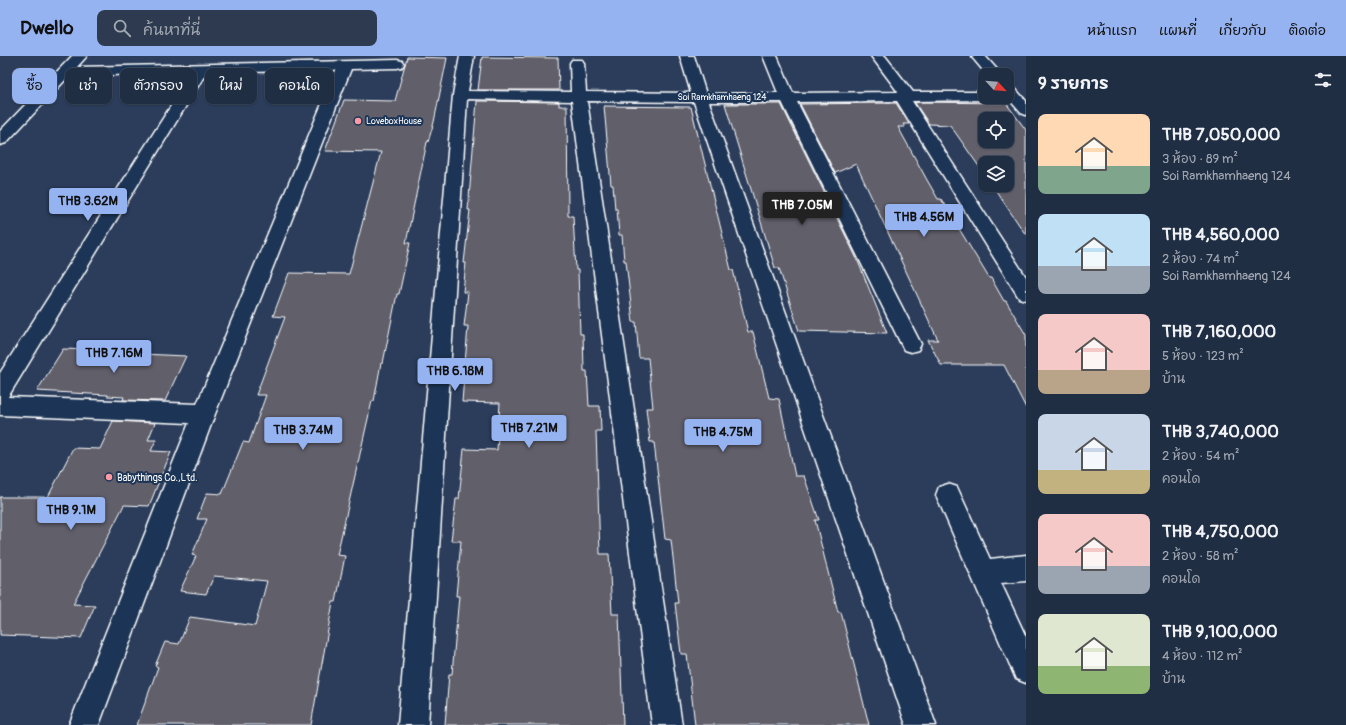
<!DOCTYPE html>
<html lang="th">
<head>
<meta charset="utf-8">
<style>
  body { margin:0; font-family:Pangolin,"Playpen Sans Thai",sans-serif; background:#2d3a4f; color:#f1f3f6; height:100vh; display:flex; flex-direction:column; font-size:15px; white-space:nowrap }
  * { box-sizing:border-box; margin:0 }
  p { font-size:13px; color:#a2a8b2 }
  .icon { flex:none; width:22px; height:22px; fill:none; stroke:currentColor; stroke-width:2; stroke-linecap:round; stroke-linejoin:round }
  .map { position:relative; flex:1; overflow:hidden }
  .drawer { display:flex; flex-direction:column; background:#202e44; width:320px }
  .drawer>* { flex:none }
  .top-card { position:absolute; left:12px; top:12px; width:380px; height:36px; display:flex; gap:8px }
  .needle { width:26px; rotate:116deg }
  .controls { position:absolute; left:978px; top:12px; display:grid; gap:8px }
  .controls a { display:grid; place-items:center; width:36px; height:36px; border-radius:8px; background:#202e44; box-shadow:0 1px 3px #0004,0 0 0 1px #3d4a5d; font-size:20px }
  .price { position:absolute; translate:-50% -34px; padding:0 9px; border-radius:4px; background:#95b2f1; color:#111; font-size:13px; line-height:26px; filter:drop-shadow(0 1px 2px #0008) }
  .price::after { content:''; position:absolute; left:50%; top:24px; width:12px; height:9px; margin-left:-6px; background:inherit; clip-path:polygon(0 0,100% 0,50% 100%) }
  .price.on { background:#222; color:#fff }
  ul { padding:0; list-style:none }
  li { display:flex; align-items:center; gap:12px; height:100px; padding:0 12px }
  li span { display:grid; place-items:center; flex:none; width:112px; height:80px; border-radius:8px; color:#555 }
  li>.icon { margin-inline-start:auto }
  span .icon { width:48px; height:48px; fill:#fffc; stroke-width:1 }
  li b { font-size:17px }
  h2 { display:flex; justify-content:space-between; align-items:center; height:48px; padding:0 12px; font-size:17px }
  .chip { padding:0 14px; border-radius:8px; background:#202e44; box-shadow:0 1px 3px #0004,0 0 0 1px #3d4a5d; font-size:14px; line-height:36px }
  .chip.on { background:#95b2f1; color:#111 }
  header { display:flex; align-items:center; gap:24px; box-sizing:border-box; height:56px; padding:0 20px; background:#95b2f1; color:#111 }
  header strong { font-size:19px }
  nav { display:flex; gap:22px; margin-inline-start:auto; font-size:14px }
  .search { width:280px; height:36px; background:#2d3a4f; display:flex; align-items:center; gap:10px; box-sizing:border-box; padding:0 14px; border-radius:8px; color:#a2a8b2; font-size:15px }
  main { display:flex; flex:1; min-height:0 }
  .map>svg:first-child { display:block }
  .building { fill:#615f6b; stroke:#fff; fill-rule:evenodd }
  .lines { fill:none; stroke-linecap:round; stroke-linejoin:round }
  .minor-casing { stroke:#fff; stroke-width:3 }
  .minor { fill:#1d3557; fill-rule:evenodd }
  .poi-dot { fill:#ff9aa2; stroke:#1d3557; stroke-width:1.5 }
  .labels { text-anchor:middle; stroke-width:4; stroke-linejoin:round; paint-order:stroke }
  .far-street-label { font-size:9px; fill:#fff; stroke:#1d3557 }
  .far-poi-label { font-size:9px; fill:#fff; stroke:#1d3557; text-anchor:start }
  .poi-label { font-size:10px; fill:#fff; stroke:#1d3557; text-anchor:start }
</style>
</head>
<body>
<header>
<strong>Dwello</strong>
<div class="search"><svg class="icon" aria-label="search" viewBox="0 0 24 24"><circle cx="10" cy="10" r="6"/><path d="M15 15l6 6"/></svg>ค้นหาที่นี่</div>
<nav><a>หน้าแรก</a><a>แผนที่</a><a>เกี่ยวกับ</a><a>ติดต่อ</a></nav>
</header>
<main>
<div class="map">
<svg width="1026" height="669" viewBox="0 0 1026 669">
  <rect width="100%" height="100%" fill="#2b3d5b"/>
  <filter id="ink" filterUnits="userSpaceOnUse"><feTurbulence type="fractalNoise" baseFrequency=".025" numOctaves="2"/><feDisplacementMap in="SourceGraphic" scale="8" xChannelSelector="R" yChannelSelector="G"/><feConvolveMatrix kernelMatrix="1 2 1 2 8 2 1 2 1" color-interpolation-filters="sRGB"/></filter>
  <g filter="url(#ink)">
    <!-- building -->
    <g class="building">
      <path d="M 407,1 L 447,2 L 434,66 L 428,86 L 427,86 L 406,187 L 410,187 L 399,238 L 397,238 L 383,307 L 381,307 L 374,345 L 372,345 L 337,499 L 345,500 L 336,546 L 333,546 L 311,669 L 137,669 L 158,611 L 155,610 L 165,586 L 179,588 L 190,561 L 255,570 L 267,525 L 214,520 L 206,538 L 180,535 L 196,500 L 192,499 L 207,463 L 197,463 L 207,437 L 222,438 L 243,386 L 249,387 L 266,339 L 256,339 L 285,261 L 273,260 L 289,217 L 349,218 L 381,96 L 325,95 L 344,44 L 395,45 Z"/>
      <path d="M 482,1 L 558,2 L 559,34 L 478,34 Z"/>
      <path d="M 477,45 L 559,46 L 559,50 L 567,50 L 568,160 L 573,160 L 576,214 L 578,214 L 580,278 L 583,278 L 584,315 L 587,315 L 589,350 L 600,350 L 601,375 L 596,375 L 600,498 L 609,498 L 612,558 L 619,558 L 623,669 L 445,669 L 449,618 L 452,618 L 459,540 L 456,540 L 461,485 L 451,485 L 456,443 L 459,443 L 464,393 L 497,394 L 500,347 L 462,346 L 468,270 L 464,270 L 468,236 L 463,236 L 466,207 L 464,207 L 470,154 L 468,154 Z"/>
      <path d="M 920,46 L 1006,47 L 1026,74 L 1026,179 L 992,129 L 1007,129 L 1007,107 L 985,107 L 985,119 L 950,69 L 929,68 L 915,47 ZM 985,63 L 1007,63 L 1007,85 L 985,85 Z"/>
      <path d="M 896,47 L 909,68 L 903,68 L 905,71 L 898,71 L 927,124 L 938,143 L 941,143 L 989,222 L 991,222 L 1004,245 L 1006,245 L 1026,279 L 1026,352 L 1004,309 L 941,309 L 928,284 L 938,284 L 856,108 L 835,117 L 800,48 Z"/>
      <path d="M 725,48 L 781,48 L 857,203 L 887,277 L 799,275 L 779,212 L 775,212 Z"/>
      <path d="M 604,50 L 691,51 L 731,214 L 733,214 L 748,276 L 753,276 L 769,342 L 779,343 L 795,420 L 804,420 L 819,464 L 815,464 L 838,556 L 841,556 L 869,669 L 695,669 L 687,598 L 681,598 L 675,547 L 678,547 L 671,484 L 665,483 L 654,386 L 650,386 L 646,352 L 653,352 L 648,302 L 639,302 L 636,266 L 633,266 L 626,205 L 624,205 L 622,179 L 619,179 L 617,153 L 615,153 L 613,129 L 611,129 Z"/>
      <path d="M 63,293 L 119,295 L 118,297 L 186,300 L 165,345 L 123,344 L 124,341 L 107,340 L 108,339 L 37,335 Z"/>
      <path d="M 113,365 L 155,367 L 148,384 L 156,384 L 151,395 L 171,396 L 149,450 L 124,449 L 73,548 L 95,549 L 81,582 L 0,579 L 0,441 L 48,441 L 73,392 L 100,393 Z"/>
    </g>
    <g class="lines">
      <!-- minor casing -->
      <g class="minor-casing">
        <g id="minor">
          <path d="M 72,0 L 87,0 L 77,11 L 397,4 L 402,5 L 404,8 L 402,11 L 397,12 L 351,13 L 215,358 L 99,669 L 69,669 L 189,367 L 0,359 L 0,317 L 192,17 L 69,20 L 6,87 L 0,89 L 0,75 ZM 336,14 L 197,348 L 8,341 L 206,17 Z"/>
          <path d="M 460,0 L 474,0 L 468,35 L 571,36 L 570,7 L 572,4 L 582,4 L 584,7 L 586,36 L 691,37 L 680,0 L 694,0 L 706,38 L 778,37 L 763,0 L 777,0 L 793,37 L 898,36 L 871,0 L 885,0 L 913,36 L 985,36 L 985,41 L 992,41 L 985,44 L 912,45 L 1026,221 L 1026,244 L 1019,242 L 897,45 L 797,46 L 921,288 L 918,294 L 911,296 L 904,294 L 901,288 L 782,46 L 709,46 L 936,669 L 906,669 L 694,46 L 587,45 L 682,669 L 652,669 L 572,45 L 467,43 L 428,669 L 398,669 L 453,39 Z"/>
          <path d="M 971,0 L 985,0 L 1002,19 L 987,19 Z"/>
          <path d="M 1007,28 L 1012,29 L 1026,45 L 1026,59 L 1021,57 L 1007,41 Z"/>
          <path d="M 948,428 L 957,431 L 990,503 L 1026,499 L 1026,525 L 1001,527 L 1026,581 L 1026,627 L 1016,623 L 936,439 L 939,431 Z"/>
        </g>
      </g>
      <!-- minor -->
      <use href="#minor" class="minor"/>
    </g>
  </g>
  <!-- markers -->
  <g class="poi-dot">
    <circle cx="358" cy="65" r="4"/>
    <circle cx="109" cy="421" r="4"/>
  </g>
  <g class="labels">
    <!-- far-street labels -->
    <g class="far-street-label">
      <text x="722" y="44">Soi Ramkhamhaeng 124</text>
    </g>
    <!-- far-poi labels -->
    <g class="far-poi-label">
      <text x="366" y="68">LoveboxHouse</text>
    </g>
    <!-- poi labels -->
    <g class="poi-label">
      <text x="117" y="425">Babythings Co.,Ltd.</text>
    </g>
  </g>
</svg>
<div class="controls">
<a><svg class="needle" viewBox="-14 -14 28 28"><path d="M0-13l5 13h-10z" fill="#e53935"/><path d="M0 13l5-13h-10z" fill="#a2a8b2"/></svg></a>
<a><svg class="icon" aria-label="locate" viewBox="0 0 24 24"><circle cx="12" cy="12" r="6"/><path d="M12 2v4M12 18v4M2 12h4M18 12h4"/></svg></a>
<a><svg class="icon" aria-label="layers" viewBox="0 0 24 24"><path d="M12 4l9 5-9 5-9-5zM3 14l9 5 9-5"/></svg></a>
</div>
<b class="price" style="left:88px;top:166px">THB 3.62M</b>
<b class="price on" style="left:802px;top:170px">THB 7.05M</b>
<b class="price" style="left:924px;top:182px">THB 4.56M</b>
<b class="price" style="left:114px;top:318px">THB 7.16M</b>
<b class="price" style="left:455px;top:336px">THB 6.18M</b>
<b class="price" style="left:529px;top:393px">THB 7.21M</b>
<b class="price" style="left:303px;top:395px">THB 3.74M</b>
<b class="price" style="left:723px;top:397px">THB 4.75M</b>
<b class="price" style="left:71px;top:475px">THB 9.1M</b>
<div class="top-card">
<a class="chip on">ซื้อ</a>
<a class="chip">เช่า</a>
<a class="chip">ตัวกรอง</a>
<a class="chip">ใหม่</a>
<a class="chip">คอนโด</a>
</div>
</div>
<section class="drawer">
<h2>9 รายการ<svg class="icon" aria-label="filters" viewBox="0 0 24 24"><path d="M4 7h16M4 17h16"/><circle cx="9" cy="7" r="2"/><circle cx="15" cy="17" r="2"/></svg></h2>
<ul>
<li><span style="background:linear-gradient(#ffd9b3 65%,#7fa58c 0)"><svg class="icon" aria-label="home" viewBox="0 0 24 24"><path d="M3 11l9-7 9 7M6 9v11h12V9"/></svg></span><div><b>THB 7,050,000</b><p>3 ห้อง · 89 m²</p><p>Soi Ramkhamhaeng 124</p></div></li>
<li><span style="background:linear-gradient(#bfe0f5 65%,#9aa5b1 0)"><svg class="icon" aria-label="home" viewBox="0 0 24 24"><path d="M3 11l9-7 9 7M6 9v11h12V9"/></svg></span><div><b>THB 4,560,000</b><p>2 ห้อง · 74 m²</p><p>Soi Ramkhamhaeng 124</p></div></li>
<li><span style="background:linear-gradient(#f6c9c9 70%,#b9a48a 0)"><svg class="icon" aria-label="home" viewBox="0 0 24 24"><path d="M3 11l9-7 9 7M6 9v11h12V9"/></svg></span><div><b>THB 7,160,000</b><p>5 ห้อง · 123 m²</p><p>บ้าน</p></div></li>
<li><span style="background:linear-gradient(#c9d6e8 70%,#c2b280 0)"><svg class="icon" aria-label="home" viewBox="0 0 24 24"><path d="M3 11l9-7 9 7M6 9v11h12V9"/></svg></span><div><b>THB 3,740,000</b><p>2 ห้อง · 54 m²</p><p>คอนโด</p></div></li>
<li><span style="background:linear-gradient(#f6c9c9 65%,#9aa5b1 0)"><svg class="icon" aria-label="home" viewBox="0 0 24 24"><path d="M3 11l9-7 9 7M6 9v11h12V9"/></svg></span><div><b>THB 4,750,000</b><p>2 ห้อง · 58 m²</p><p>คอนโด</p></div></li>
<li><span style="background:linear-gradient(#dfe7d0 65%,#8fb573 0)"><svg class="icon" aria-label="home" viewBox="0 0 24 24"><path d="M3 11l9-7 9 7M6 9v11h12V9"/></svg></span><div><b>THB 9,100,000</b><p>4 ห้อง · 112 m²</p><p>บ้าน</p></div></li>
</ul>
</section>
</main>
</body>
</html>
